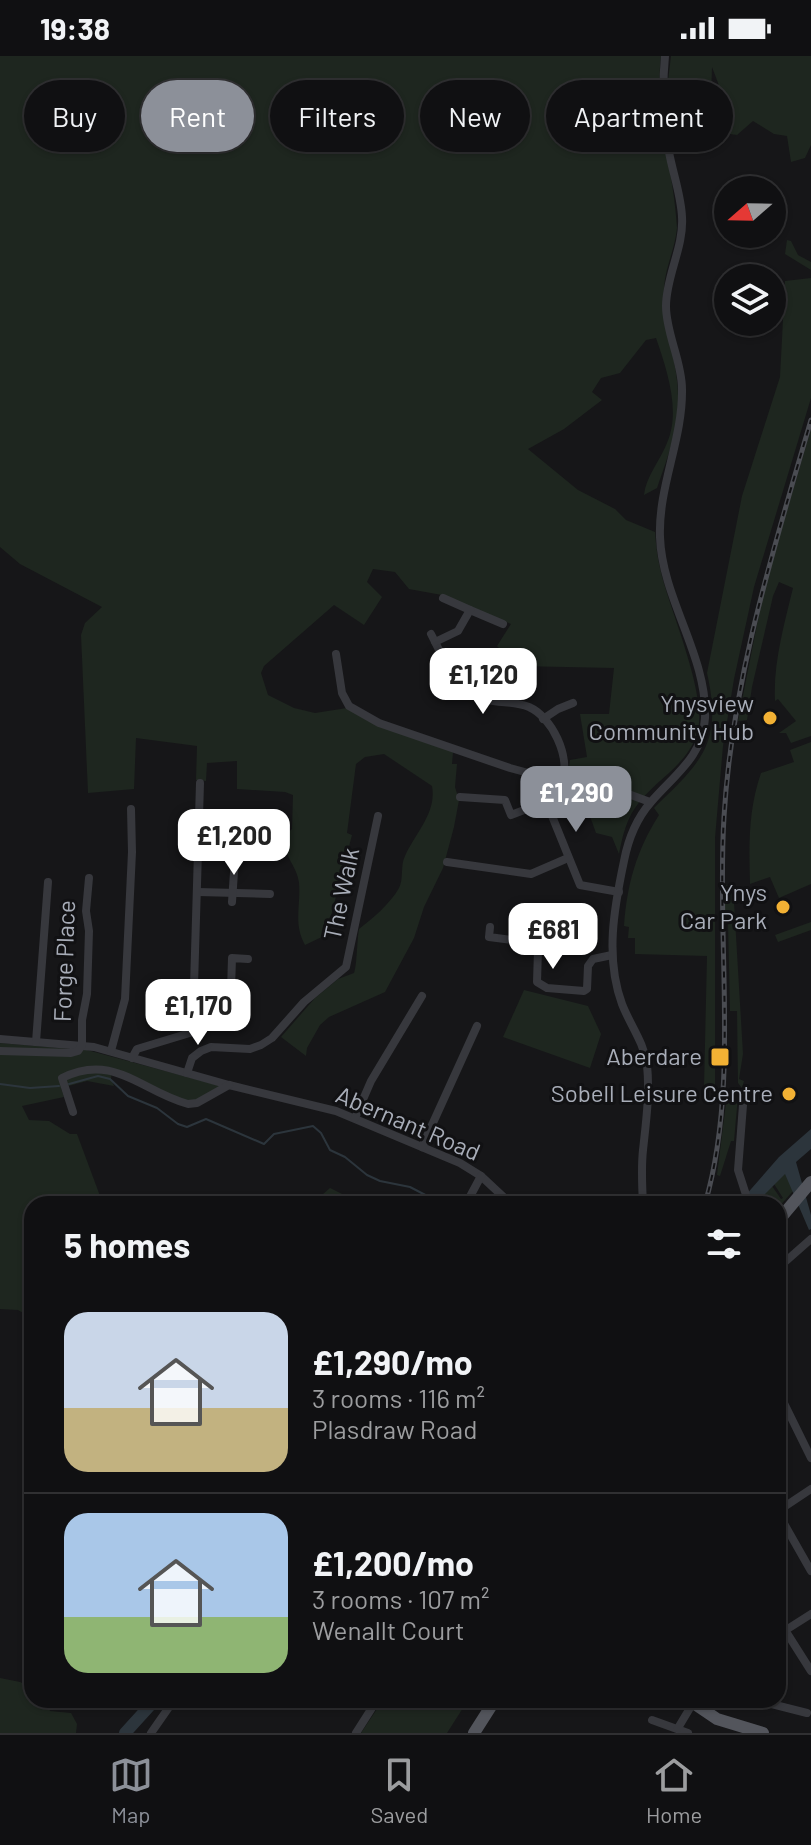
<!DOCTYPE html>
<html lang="en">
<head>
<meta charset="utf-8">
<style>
  body { margin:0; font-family:Barlow,sans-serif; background:#19191b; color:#f1f3f6; height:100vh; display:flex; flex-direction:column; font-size:30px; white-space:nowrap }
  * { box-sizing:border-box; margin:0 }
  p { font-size:26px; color:#9c9d9f }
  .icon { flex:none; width:44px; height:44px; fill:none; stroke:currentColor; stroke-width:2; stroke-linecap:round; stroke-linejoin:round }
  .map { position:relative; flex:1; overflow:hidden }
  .drawer { position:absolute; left:24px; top:1140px; width:762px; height:512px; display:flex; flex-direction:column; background:#101012; border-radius:24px; box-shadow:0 2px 6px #0004,0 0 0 2px #303032 }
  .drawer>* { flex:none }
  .banner { position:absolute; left:24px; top:24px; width:764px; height:72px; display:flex; gap:16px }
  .needle { width:52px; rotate:250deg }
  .buttons { position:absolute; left:714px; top:120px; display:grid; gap:16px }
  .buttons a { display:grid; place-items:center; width:72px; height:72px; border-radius:50%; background:#101012; box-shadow:0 2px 6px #0004,0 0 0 2px #303032; font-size:40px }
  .price { position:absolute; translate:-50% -68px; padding:0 18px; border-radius:16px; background:#fff; color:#222; font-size:26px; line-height:52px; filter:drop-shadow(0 2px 4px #0008) }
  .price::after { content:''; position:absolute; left:50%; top:48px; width:24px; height:18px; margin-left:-12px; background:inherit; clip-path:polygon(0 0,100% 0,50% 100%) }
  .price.current { background:#8c9099; color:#fff }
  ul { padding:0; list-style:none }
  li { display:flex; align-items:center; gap:24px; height:200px; padding:0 40px }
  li+li { border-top:2px solid #303032 }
  li span { display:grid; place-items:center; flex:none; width:224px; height:160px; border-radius:24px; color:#555 }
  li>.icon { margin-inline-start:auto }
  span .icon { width:96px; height:96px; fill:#fffc; stroke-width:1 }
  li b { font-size:34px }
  h2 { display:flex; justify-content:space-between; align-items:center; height:96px; padding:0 40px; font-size:34px }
  .pill { padding:0 28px; border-radius:36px; background:#101012; box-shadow:0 2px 6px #0004,0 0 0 2px #303032; font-size:28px; line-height:72px }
  .pill.current { background:#8c9099; color:#fff }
  .status { display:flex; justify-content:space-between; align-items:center; height:56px; padding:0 40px; background:#101012; direction:ltr }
  .status svg { height:22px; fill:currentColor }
  .menu { display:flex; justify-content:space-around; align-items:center; height:112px; border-top:2px solid #303032; background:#101012; font-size:22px; color:#9c9d9f }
  .menu a { display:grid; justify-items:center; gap:4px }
  .menu .current { color:#8c9099 }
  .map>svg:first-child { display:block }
  .green { fill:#1e261f }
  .water { fill:#2c353c }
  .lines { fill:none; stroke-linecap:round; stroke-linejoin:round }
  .stream { stroke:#2c353c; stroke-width:2 }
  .river { stroke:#2c353c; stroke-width:12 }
  .street { stroke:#37383d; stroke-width:8 }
  .primary { stroke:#53555c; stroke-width:12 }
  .rail-casing { stroke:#4a4c52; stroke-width:5 }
  .rail { stroke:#111113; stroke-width:2; stroke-dasharray:6; stroke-linecap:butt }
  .poi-dot { fill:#f2b134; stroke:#111113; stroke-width:3 }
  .labels { text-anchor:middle; stroke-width:6; stroke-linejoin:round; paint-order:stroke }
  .poi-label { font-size:24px; fill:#a8adb8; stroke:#111113; text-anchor:end }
  .street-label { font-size:24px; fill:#a8adb8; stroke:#111113 }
</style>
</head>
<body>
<div class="status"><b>19:38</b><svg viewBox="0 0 49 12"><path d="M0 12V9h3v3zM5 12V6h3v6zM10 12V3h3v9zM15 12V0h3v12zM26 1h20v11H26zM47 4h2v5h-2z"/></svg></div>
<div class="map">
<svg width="811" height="1677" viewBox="0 0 811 1677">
  <rect width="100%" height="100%" fill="#161618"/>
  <!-- green -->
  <g class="green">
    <path d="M 0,0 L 661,0 C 654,61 674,113 677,172 C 675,193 665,212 664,232 C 662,271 680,309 678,348 C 677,375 668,401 659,426 L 657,432 L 644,439 C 646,420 660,405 667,387 C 681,355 667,314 656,282 L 646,284 L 620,317 L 601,322 L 592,336 L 602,344 L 564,373 L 528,393 L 578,434 L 615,453 L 626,464 L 655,476 C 656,488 657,500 660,512 C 669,554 709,640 697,678 C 686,711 654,724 635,752 C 626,765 622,782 619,798 L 612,781 L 596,777 L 587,752 L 556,763 L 541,723 L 566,731 L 570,704 L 587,701 L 580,658 L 609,658 L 614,612 L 517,610 L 497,590 L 511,568 L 442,539 L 409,533 L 395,516 L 373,513 L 367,526 L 382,541 L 364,569 L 334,549 L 264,610 L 261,617 L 268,639 L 294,652 L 315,657 L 347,652 L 453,696 L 452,708 L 457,708 L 455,731 L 459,744 L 454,771 L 443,812 L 424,851 L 414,882 L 385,936 L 329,961 L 320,969 L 307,992 L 306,1000 L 281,981 L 315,942 L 338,923 L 354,917 C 357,910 357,884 359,873 C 373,862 390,848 399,832 C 404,822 400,810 405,800 C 415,777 437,757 432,730 L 384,698 L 365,701 L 356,708 L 347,777 L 352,779 L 326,879 L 305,889 C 293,868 301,849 299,827 C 297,809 284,803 284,780 L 292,773 L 293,739 L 285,736 L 237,733 L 237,705 L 207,707 L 206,725 L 196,724 L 197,690 L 136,682 L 134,733 L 88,737 L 81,579 L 85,567 L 102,551 L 20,508 L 0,491 Z"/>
    <path d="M 671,0 L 811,0 L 811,89 L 805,102 L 791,106 L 787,80 L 774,78 L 753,65 L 737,79 L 730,78 L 734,55 L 726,48 L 712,11 L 711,43 L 670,58 L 668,25 Z"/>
    <path d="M 787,184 L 791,185 L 798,199 L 811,206 L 811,214 L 785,198 Z"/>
    <path d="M 811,222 L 811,342 L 754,531 L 734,623 L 723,690 L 715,782 L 715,1030 L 704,1031 L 707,900 L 635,898 L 635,882 L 628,882 L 629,871 L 624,870 C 627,829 636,795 659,759 L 654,752 C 702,705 723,688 707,617 L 742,440 L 780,321 L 785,225 Z"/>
    <path d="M 811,373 L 811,680 L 791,687 L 786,677 L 779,677 L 796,665 L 778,643 L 775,645 C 773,608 784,569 793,532 L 779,526 L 773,540 L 752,631 L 747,664 L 738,665 L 764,533 Z"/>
    <path d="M 811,686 L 811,828 L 779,842 L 770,821 L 750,828 C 749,789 748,755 761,717 L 794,706 L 790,694 Z"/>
    <path d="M 724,829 L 733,829 L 743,998 L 739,1023 L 744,1025 L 742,1032 L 738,1027 L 737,955 L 730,955 L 728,867 L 725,866 Z"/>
    <path d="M 811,866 L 811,874 L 778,886 L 775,879 Z"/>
    <path d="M 524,934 L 588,950 L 601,978 L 590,1012 L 503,981 Z"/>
    <path d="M 0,987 L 87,994 L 221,1030 L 196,1044 L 188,1046 L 112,1014 L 111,1023 L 114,1030 L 87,1025 L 61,1032 L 64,1041 L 22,1050 L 29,1064 L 49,1065 L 70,1078 L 77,1078 L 103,1148 L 32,1148 L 32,1262 L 18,1254 L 0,1253 Z"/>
    <path d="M 727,1039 L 738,1040 L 734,1085 L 731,1085 L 720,1120 L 717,1119 Z"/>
    <path d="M 785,1117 L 793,1135 L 778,1152 L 778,1148 L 758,1148 L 757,1145 L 772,1130 L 781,1143 L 783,1142 L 774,1128 Z"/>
    <path d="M 330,1132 L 362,1148 L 340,1148 L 322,1139 Z"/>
    <path d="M 0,1622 L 20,1626 L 32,1632 L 32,1644 L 45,1644 L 50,1655 L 71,1657 L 77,1668 L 76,1677 L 0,1677 Z"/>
    <path d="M 383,1644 L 468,1644 L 447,1677 L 361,1677 Z"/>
  </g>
  <!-- water -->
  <path class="water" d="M 811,1073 L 811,1093 L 796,1106 L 811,1159 L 811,1173 L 809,1174 L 785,1118 L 755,1148 L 738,1148 L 779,1101 Z"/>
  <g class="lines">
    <!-- stream -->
    <g class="stream">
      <path d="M 0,1028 L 30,1032 L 59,1030"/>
      <path d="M 69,1028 L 98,1020 L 110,1023 L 128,1040 L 157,1052 L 178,1068 L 187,1071 L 206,1063 L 264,1088 L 274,1078 L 313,1070 L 321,1077 L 330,1094 L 345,1101 L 367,1119 L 380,1125 L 410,1131 L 437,1145 L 450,1148"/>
      <path d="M 474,1148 L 489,1141 L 501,1148"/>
    </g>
    <!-- river -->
    <path class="river" d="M 125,1677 L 155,1644"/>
    <!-- street -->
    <g class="street">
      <path d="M 470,554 L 503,568"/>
      <path d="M 431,578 C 440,595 449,618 464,631 C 489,652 506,642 529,651 C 552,661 571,701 562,725"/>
      <path d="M 435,586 L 458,575 L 470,554 L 443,542"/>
      <path d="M 336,598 L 342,637 L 349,650 L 379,667 L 510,712 L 576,730 L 631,739 L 650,746"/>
      <path d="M 543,663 L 558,653 L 573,647"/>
      <path d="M 535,718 L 580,829 L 619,836"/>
      <path d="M 460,741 L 505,744 L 511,759 L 545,746"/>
      <path d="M 447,806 L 531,818 L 568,802"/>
      <path d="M 198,836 L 270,838"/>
      <path d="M 232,846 L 237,771 L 254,772"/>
      <path d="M 490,871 L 489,881 L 535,887 L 538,894 L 537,926 L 547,932 L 584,935 L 587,933 L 588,910 L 593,903 L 612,899"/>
      <path d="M 197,936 L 227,937 L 231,934 L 232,902 L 248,903"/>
      <path d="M 0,983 L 94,991 L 229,1029 L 336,1055 L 460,1107 L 481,1120 L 511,1148"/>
      <path d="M 36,986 L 48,826"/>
      <path d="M 0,995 L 71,997 L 78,995 L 82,989 L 82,964 L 87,938 L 89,875 L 86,855 L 89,822"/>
      <path d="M 111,995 L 125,943 L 132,796 L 131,753"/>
      <path d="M 132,1002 L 137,993 L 193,976 L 197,936 L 194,930 L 200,727"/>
      <path d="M 187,1017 L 192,1002 L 201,995 L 211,991 L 250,993 L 261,989 L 272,982 L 304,946 L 346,911 L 378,760"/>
      <path d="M 744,1036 L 738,1114 L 749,1148"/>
      <path d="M 73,1056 L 62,1022 C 114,996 142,1036 188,1048 L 197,1047 L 229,1029"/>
      <path d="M 355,1062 L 371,1025 L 422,940"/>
      <path d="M 422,1091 L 477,970"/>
      <path d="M 466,1148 L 481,1120"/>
      <path d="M 643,1148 C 642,1130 641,1112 643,1094 C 646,1066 650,1038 647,1009 C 644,986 630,969 622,948 C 605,902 614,852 624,805 C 628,784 637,762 651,746 C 674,719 703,701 705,662 C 708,601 662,543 660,481 C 658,431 683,383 682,333 C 682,305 666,278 666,250 C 666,220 684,191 682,161 C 681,139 673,118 669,96 C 663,65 662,32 665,0"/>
      <path d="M 778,1212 L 811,1183"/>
      <path d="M 778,1335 L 811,1402"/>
      <path d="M 778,1455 L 811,1433"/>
      <path d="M 778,1457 L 811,1515"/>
      <path d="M 778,1563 L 811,1615"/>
      <path d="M 778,1579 L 811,1558"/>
      <path d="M 756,1644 L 807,1657"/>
      <path d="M 652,1664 L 688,1677"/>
      <path d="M 678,1672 L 693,1647"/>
      <path d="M 151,1677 L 174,1644"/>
      <path d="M 356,1677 L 377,1644"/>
    </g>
    <!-- primary -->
    <g class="primary">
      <path d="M 778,1165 L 811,1126"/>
      <path d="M 778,1172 L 782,1182 L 778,1191"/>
      <path d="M 689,1644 L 717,1663 L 763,1677"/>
      <path d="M 474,1677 L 495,1644"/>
    </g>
    <!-- rail casing -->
    <g class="rail-casing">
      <path id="rail" d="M 705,1148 C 740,1027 716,886 724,761 C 732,624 773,495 811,364"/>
    </g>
    <!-- rail -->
    <use href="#rail" class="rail"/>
  </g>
  <!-- markers -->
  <g class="poi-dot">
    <circle cx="770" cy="662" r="8"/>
    <circle cx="783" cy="851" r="8"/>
    <rect x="710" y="991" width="20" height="20" rx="4"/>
    <circle cx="789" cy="1038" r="8"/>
  </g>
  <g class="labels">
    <!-- poi labels -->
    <g class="poi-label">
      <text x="754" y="656">Ynysview<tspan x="754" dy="28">Community Hub</tspan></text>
      <text x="767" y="845">Ynys<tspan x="767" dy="28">Car Park</tspan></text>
      <text x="702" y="1009">Aberdare</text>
      <text x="773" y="1046">Sobell Leisure Centre</text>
    </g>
    <!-- street labels -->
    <g class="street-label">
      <text transform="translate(342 838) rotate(-78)" y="8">The Walk</text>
      <text transform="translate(65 905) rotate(-88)" y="8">Forge Place</text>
      <text transform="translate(408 1068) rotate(23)" y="8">Abernant Road</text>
    </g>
  </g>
</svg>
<div class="buttons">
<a><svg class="needle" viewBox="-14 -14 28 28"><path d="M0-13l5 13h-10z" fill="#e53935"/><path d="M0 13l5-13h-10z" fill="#9c9d9f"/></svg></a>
<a><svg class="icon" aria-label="layers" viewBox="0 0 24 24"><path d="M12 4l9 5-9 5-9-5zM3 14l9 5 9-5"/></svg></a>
</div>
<b class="price" style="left:483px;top:660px">£1,120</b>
<b class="price current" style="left:576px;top:778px">£1,290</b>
<b class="price" style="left:234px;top:821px">£1,200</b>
<b class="price" style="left:553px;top:915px">£681</b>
<b class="price" style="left:198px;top:991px">£1,170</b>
<div class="banner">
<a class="pill">Buy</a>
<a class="pill current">Rent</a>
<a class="pill">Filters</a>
<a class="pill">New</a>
<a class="pill">Apartment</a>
</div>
<section class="drawer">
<h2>5 homes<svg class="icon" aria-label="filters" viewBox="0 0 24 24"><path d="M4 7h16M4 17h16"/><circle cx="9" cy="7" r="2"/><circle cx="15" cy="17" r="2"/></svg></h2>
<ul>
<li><span style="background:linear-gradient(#c9d6e8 60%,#c2b280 0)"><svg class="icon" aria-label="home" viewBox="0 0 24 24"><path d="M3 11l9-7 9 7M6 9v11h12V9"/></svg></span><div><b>£1,290/mo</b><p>3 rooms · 116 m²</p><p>Plasdraw Road</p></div></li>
<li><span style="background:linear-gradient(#a9c7e8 65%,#8fb573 0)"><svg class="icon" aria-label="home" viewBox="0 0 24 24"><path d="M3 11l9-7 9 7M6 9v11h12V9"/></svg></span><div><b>£1,200/mo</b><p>3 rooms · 107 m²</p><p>Wenallt Court</p></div></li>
</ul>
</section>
</div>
<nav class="menu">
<a class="current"><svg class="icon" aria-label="map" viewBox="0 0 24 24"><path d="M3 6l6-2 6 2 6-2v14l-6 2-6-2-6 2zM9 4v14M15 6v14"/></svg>Map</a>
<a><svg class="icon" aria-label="saved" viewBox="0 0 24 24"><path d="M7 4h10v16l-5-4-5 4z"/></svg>Saved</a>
<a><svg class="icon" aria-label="home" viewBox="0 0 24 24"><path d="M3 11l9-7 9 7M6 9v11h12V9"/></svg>Home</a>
</nav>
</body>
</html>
